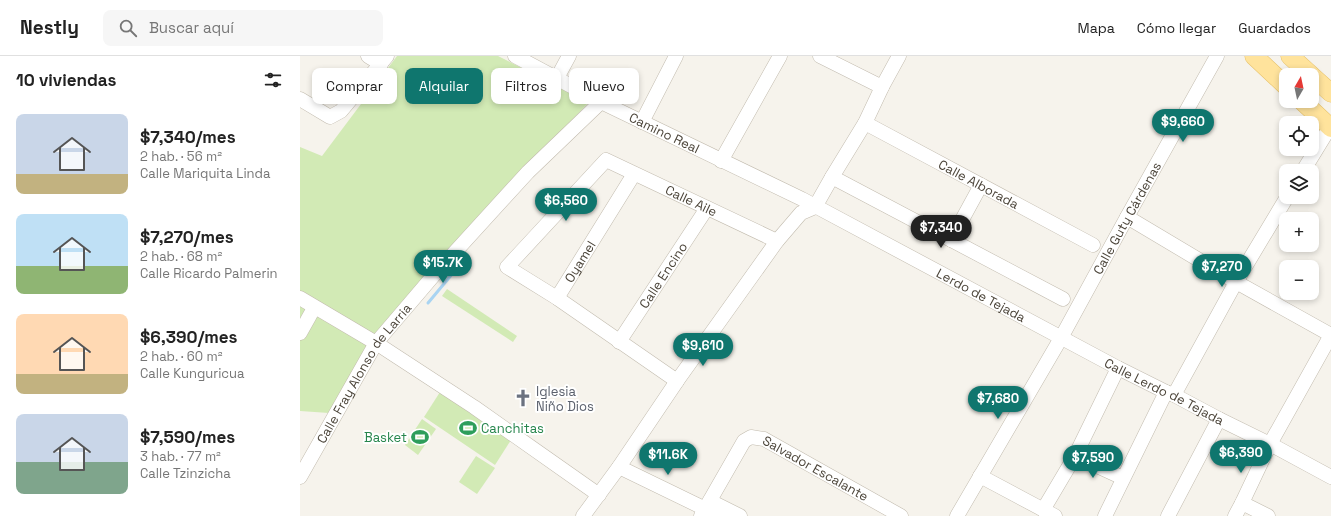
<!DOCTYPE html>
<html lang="es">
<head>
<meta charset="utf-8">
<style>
  body { margin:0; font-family:"Space Grotesk",sans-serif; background:#f6f6f6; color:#222; height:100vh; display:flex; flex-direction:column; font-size:15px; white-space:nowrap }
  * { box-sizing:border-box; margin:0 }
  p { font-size:13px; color:#767676 }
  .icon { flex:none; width:22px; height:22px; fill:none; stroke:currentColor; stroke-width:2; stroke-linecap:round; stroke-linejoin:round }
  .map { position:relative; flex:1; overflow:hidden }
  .side { display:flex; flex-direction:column; background:#fff; width:300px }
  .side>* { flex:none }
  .top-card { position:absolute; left:12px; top:12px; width:380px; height:36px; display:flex; gap:8px }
  .needle { width:26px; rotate:9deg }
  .buttons { position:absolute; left:979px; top:12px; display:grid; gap:8px }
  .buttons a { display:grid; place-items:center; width:40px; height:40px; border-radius:8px; background:#fff; box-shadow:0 2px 6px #0003; font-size:20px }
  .price { position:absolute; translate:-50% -34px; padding:0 9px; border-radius:14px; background:#0f766e; color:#fff; font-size:13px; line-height:26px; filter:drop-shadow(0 1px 2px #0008) }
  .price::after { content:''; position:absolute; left:50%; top:24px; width:12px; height:9px; margin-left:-6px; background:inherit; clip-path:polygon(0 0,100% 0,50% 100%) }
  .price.current { background:#222; color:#fff }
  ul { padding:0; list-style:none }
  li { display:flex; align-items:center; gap:12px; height:100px; padding:0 16px }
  li span { display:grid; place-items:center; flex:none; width:112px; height:80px; border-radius:8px; color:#555 }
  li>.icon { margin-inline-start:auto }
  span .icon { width:48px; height:48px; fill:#fffc; stroke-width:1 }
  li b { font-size:17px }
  h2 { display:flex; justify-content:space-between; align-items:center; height:48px; padding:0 16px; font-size:17px }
  .tag { padding:0 14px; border-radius:8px; background:#fff; box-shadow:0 2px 6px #0003; font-size:14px; line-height:36px }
  .tag.current { background:#0f766e; color:#fff }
  header { display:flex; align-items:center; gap:24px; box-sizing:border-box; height:56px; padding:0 20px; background:#fff; border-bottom:1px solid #e0e0e0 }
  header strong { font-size:19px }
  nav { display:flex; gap:22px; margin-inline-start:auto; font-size:14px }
  .search { width:280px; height:36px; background:#f6f6f6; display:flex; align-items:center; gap:10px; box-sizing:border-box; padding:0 14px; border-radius:8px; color:#767676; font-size:15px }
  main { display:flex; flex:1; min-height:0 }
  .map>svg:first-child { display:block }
  .green { fill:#d2eab5 }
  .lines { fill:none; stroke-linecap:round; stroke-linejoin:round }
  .stream { stroke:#a9d4f2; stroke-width:3 }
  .minor-casing { stroke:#c2bbae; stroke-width:15 }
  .major-casing { stroke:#e6c16a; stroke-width:19 }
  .minor { stroke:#fff; stroke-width:14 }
  .major { stroke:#ffe39c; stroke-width:18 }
  .labels { text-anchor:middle; stroke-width:4; stroke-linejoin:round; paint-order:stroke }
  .street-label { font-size:13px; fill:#4b4439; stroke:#fff }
  .worship-label { font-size:13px; fill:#5b616d; stroke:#fff; text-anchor:start }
  .leisure-label { font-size:13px; fill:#27864d; stroke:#fff; text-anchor:start }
</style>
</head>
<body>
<header>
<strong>Nestly</strong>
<div class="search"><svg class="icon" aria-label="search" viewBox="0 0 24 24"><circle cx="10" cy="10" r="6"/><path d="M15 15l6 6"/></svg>Buscar aquí</div>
<nav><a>Mapa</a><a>Cómo llegar</a><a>Guardados</a></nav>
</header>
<main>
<section class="side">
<h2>10 viviendas<svg class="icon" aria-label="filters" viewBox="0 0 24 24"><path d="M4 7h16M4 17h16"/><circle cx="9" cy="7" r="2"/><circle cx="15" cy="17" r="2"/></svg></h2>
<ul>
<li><span style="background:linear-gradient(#c9d6e8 75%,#c2b280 0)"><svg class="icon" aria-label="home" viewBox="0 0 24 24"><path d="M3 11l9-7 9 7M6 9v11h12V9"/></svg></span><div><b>$7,340/mes</b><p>2 hab. · 56 m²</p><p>Calle Mariquita Linda</p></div></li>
<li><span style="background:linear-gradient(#bfe0f5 65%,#8fb573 0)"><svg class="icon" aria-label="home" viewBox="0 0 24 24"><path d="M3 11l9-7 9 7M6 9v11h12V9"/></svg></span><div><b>$7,270/mes</b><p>2 hab. · 68 m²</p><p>Calle Ricardo Palmerin</p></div></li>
<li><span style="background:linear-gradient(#ffd9b3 75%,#c2b280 0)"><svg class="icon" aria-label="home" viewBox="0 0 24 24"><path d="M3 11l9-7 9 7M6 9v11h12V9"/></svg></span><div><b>$6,390/mes</b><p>2 hab. · 60 m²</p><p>Calle Kunguricua</p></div></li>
<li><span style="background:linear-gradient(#c9d6e8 60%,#7fa58c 0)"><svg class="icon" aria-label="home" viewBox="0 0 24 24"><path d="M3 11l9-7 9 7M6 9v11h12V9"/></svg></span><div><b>$7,590/mes</b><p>3 hab. · 77 m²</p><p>Calle Tzinzicha</p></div></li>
</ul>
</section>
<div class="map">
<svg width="1031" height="460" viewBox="0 0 1031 460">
  <rect width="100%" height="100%" fill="#f6f3ec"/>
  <!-- green -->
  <g class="green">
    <path d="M 97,0 L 198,0 L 289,46 L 76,276 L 29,357 L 0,355 L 0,91 L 22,100 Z"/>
    <path d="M 147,233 L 217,280 L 213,286 L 142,240 Z"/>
    <path d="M 140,336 L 211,384 L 195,409 L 124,361 Z"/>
    <path d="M 122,363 L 136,373 L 118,399 L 105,389 Z"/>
    <path d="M 176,400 L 195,412 L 177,438 L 159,426 Z"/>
  </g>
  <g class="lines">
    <!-- stream -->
    <path class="stream" d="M 128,247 L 158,211"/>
    <!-- minor casing -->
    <g class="minor-casing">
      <g id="minor">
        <path d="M 68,0 L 81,8"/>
        <path id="s1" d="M 215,0 L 301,46 L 502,143 L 818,312 L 866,336 L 874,339 L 919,363 L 970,388 L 1031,421"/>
        <path d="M 520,0 L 582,31"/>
        <path d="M 257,22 L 269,0"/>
        <path d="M 0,43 L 30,61 L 41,55 L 87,0"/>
        <path d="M 342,66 L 376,0"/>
        <path id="s2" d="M 565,67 L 793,189"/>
        <path d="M 421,105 L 480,0"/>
        <path d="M 1003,115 L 1030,71"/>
        <path d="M 532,121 L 763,243"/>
        <path d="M 827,161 L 936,226 L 1031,279 L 970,388 L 942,447 L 935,460"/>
        <path d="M 651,184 L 681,129"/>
        <path d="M 0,242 L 76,287 L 174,351 L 299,439"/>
        <path id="s3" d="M 257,242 L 334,118"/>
        <path d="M 0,277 L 14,252"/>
        <path id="s4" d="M 319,286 L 407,152"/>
        <path id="s5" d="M 377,325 L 257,242 L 207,211 L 306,104 L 477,185"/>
        <path d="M 874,339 L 936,226 L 987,141"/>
        <path d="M 775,400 L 823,422"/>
        <path d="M 319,411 L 420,460"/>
        <path d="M 680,420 L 755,460"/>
        <path id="s6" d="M 0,421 L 76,287 L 134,219 L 228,116 L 301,46"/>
        <path d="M 410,445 L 440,460"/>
        <path d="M 942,447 L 968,460"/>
        <path d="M 743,454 L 775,400 L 818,312"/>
        <path d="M 283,460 L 319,411 L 377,325 L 477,185 L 501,157 L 515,151 L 532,121 L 565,67 L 582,31 L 599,0"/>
        <path id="s7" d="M 401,460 L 444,385 L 451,381 L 464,383 L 601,460"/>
        <path id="s8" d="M 657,460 L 761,282 L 827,161 L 917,0"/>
        <path d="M 805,460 L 866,336"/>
        <path d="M 868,460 L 919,363"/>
      </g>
    </g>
    <!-- major casing -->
    <g class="major-casing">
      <g id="major">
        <path d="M 954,0 L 986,30"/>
        <path d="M 990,0 L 1011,19"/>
        <path d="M 1012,20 L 1031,37"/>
        <path d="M 1002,45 L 1031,72"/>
      </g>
    </g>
    <!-- minor -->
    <use href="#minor" class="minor"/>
    <!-- major -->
    <use href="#major" class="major"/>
  </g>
  <!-- icons -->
  <defs>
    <g id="church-bare" transform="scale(1.38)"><path d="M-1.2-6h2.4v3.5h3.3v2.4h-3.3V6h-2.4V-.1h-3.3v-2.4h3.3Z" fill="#6b7280" stroke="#fff" stroke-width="2.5" paint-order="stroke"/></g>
    <g id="stadium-bare" transform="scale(1.38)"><path d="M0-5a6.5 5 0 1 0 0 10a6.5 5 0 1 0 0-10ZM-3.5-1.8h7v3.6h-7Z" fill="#2e9e5b" stroke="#fff" stroke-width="2.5" paint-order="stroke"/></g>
  </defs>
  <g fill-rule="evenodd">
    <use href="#church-bare" x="223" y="342"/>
    <use href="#stadium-bare" x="168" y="372"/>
    <use href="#stadium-bare" x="120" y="381"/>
  </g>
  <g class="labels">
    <!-- street labels -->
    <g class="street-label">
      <text dy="5" stroke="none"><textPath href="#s1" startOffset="168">Camino Real</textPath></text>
      <text dy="5" stroke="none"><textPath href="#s2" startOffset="129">Calle Alborada</textPath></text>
      <text dy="5" stroke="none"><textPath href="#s5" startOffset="445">Calle Aile</textPath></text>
      <text dy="5" stroke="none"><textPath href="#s8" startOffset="343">Calle Guty Cárdenas</textPath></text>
      <text dy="5" stroke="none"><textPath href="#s3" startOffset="43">Oyamel</textPath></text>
      <text dy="5" stroke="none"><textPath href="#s4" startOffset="80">Calle Encino</textPath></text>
      <text dy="5" stroke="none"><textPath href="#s1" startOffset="524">Lerdo de Tejada</textPath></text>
      <text dy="5" stroke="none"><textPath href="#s6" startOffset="122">Calle Fray Alonso de Larria</textPath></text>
      <text dy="5" stroke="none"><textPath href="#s1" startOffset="731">Calle Lerdo de Tejada</textPath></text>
      <text dy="5" stroke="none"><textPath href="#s7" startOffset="167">Salvador Escalante</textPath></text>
    </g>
    <!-- worship labels -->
    <g class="worship-label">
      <text x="236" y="340">Iglesia<tspan x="236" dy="15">Niño Dios</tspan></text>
    </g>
    <!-- leisure labels -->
    <g class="leisure-label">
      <text x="181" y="377">Canchitas</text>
      <text x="107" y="386" text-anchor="end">Basket</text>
    </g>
  </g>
</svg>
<div class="buttons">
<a><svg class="needle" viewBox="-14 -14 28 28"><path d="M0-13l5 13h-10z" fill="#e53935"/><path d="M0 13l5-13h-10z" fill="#767676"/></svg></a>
<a><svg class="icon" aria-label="locate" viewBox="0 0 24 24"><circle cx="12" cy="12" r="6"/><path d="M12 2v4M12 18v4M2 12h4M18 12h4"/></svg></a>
<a><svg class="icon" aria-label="layers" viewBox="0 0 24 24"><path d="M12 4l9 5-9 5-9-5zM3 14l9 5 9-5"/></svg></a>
<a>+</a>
<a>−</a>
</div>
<b class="price" style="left:883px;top:87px">$9,660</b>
<b class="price" style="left:266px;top:166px">$6,560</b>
<b class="price current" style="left:641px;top:193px">$7,340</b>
<b class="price" style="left:143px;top:228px">$15.7K</b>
<b class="price" style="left:922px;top:232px">$7,270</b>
<b class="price" style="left:403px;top:311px">$9,610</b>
<b class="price" style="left:698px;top:364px">$7,680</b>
<b class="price" style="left:941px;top:418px">$6,390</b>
<b class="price" style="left:368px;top:420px">$11.6K</b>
<b class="price" style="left:793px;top:423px">$7,590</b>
<div class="top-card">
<a class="tag">Comprar</a>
<a class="tag current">Alquilar</a>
<a class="tag">Filtros</a>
<a class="tag">Nuevo</a>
</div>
</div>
</main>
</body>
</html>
